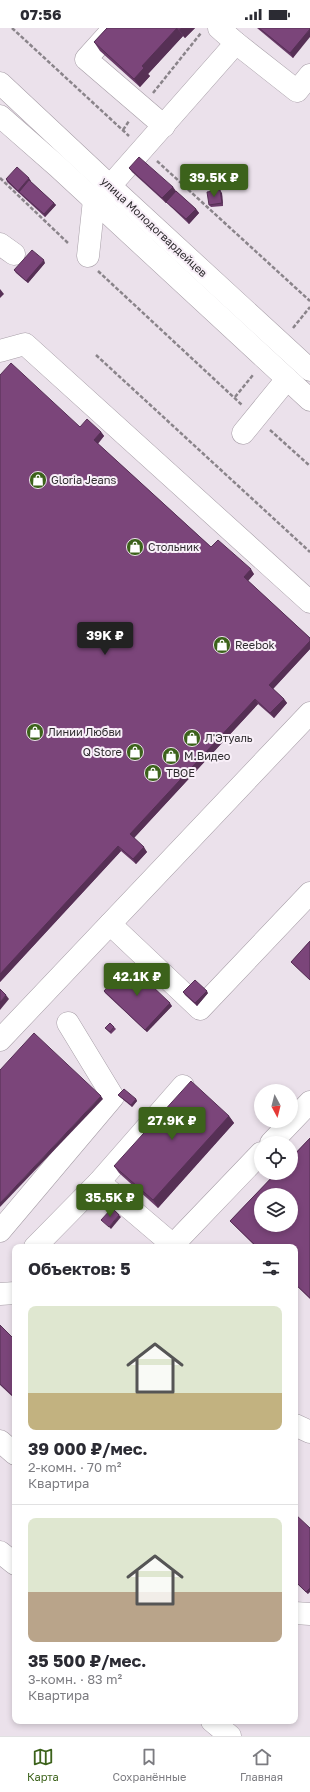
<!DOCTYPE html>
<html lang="ru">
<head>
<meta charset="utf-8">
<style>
  body { margin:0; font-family:"Golos Text",sans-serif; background:#f2f2f3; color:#2b2b33; height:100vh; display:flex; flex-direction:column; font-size:15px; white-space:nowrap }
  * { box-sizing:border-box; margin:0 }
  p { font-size:13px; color:#7c7c81 }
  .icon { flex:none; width:22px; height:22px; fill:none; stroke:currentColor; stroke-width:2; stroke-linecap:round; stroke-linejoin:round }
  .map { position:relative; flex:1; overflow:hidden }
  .drawer { position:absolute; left:12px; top:1216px; width:286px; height:480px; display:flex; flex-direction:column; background:#fff; border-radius:8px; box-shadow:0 2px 6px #0003 }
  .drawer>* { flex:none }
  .needle { width:26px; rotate:173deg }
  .tools { position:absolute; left:254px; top:1056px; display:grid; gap:8px }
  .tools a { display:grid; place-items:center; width:44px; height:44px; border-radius:50%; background:#fff; box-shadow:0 2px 6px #0003; font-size:20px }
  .price { position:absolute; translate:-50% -34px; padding:0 9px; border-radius:4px; background:#3c621b; color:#fff; font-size:13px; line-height:26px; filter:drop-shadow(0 1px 2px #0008) }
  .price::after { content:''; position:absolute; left:50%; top:24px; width:12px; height:9px; margin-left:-6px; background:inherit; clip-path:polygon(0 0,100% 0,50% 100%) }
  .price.active { background:#222; color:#fff }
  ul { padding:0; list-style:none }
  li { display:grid; align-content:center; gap:8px; height:212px; padding:0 16px }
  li+li { border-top:1px solid #e1e1e2 }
  li span { display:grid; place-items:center; height:124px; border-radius:8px; color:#555 }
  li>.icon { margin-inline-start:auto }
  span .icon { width:72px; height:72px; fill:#fffc; stroke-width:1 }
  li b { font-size:17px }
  h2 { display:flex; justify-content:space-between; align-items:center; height:48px; padding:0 16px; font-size:17px }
  .status { display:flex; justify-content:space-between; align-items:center; height:28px; padding:0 20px; background:#fff; direction:ltr }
  .status svg { height:11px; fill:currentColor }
  .dock { display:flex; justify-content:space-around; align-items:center; height:56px; border-top:1px solid #e1e1e2; background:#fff; font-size:11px; color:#7c7c81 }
  .dock a { display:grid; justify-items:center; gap:2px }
  .dock .active { color:#3c621b }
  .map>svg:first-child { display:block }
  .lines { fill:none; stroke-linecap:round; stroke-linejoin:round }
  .minor-casing { stroke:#a79ea7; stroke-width:23 }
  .major-casing { stroke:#a79ea7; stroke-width:23 }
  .path { stroke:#8a848a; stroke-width:2.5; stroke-dasharray:4 2; stroke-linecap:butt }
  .minor { stroke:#fff; stroke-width:22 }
  .major { stroke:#fff; stroke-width:22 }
  .wall { fill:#6a3b69 }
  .shaded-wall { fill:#563055 }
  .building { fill:#7b457a; stroke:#563055; fill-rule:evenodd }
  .labels { text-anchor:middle; stroke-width:4; stroke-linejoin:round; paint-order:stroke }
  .street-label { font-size:11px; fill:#2e2b2e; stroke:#f8eff8 }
  .poi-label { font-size:11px; fill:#2e2b2e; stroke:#f8eff8; text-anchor:start }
</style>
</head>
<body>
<div class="status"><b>07:56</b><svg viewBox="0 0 49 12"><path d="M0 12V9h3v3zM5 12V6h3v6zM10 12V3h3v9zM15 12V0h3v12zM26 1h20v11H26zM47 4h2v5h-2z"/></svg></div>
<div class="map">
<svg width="310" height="1708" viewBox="0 0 310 1708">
  <rect width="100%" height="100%" fill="#ebe1eb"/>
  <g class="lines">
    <!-- minor casing -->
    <g class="minor-casing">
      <g id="minor">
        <path d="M 114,0 L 86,31 L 164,98"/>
        <path d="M 219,0 L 236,15"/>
        <path d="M 110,158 L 236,15 L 297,63 L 310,47"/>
        <path d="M 0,216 L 14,226"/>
        <path d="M 88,228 L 94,172"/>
        <path d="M 0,323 L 25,316 L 310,574"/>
        <path d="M 243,405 L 287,351"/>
        <path d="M 110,896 L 200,981 L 310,865"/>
        <path d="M 0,1012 L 310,685"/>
        <path d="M 271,1115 L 310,1074"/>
        <path d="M 99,1154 L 173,1217"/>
        <path d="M 0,1203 L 113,1069 L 68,995"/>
        <path d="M 35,1219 L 99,1154 L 183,1058"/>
        <path d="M 171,1219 L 261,1125"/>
        <path d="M 0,1266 L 15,1265"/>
        <path d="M 295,1397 L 310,1404"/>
        <path d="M 0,1413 L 15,1426"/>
        <path d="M 0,1524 L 15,1536"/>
        <path d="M 295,1585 L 310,1586"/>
        <path d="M 212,1693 L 230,1708"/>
      </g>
    </g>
    <!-- major casing -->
    <g class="major-casing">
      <g id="major">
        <path d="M 0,55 L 110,158 L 310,342"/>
        <path d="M 0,88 L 57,138 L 310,372"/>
      </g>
    </g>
    <!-- path -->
    <g class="path">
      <path d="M 12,0 L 129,108"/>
      <path d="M 153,65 L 201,5"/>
      <path d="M 123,102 L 129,93"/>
      <path d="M 157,133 L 310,273"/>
      <path d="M 0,150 L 69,216"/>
      <path d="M 98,243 L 242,377"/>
      <path d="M 293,300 L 310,279"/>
      <path d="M 96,327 L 310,524"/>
      <path d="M 235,369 L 253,347"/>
      <path d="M 270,402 L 310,438"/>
    </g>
    <!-- minor -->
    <use href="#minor" class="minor"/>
    <!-- major -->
    <use href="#major" class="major"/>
  </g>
  <!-- wall -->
  <g class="wall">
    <path d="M 107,0 L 195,0 L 185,10 L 183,8 L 148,46 L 150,48 L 140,59 L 100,23 L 94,14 Z"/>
    <path d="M 257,0 L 310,0 L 293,30 Z"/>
    <path d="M 129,140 L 173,159 L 176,163 L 196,181 L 199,185 L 189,196 L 170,178 L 167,174 L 166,175 L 132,144 Z"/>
    <path d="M 6,151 L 31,153 L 30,153 L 56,177 L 45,189 L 7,154 Z"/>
    <path d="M 222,165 L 223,178 L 211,179 L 209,177 Z"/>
    <path d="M 45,235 L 28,255 L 16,245 L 14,242 Z"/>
    <path d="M 80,399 L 101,404 L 104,408 L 98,416 L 211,519 L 254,546 L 248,553 L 310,610 L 310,621 L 273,661 L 284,671 L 287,675 L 274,690 L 258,676 L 134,810 L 147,824 L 136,836 L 121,823 L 0,954 Z"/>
    <path d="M 310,913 L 310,952 L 293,936 L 291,934 Z"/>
    <path d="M 104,963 L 172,978 L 147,1004 L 105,965 Z"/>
    <path d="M 183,964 L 208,965 L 197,978 L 185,967 Z"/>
    <path d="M 114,999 L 116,1001 L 111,1006 L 105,1000 Z"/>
    <path d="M 118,1067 L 136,1071 L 137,1073 L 132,1079 L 120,1069 Z"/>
    <path d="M 229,1088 L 234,1095 L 158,1180 L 119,1145 L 114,1138 Z"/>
    <path d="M 310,1110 L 310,1271 L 295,1256 L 295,1219 L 256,1219 L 230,1193 Z"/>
    <path d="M 0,1297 L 15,1312 L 15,1371 L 0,1357 Z"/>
    <path d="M 295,1486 L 308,1566 L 295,1554 Z"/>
  </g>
  <!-- shaded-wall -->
  <g class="shaded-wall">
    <path d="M 177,0 L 183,8 L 148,46 L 150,48 L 140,59 L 134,51 L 142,38 Z"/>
    <path d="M 181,0 L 195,0 L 185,10 L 179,2 Z"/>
    <path d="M 310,1 L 310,9 L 293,30 L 290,25 Z"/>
    <path d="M 29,150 L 31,153 L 19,165 L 18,163 Z"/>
    <path d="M 173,159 L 176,164 L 166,175 L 162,170 Z"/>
    <path d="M 220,162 L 222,165 L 223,178 L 222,175 Z"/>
    <path d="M 54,175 L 56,177 L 45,189 L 44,186 Z"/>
    <path d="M 196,181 L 199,185 L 189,196 L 186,191 Z"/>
    <path d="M 44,232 L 45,235 L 28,255 L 26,253 Z"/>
    <path d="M 0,261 L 4,266 L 0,270 Z"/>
    <path d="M 101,404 L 104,408 L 97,416 L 94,412 Z"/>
    <path d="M 251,541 L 254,546 L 247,554 L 244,549 Z"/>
    <path d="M 310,613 L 310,621 L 272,662 L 269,657 Z"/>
    <path d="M 255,671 L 258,676 L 133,811 L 130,806 Z"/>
    <path d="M 284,671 L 287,675 L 274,690 L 270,685 Z"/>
    <path d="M 118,818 L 121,823 L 0,954 L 0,946 Z"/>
    <path d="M 144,819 L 147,824 L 136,836 L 133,831 Z"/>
    <path d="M 207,963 L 208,965 L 197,978 L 195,975 Z"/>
    <path d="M 6,967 L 9,971 L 0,982 L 0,974 Z"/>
    <path d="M 170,975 L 172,978 L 147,1004 L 145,1002 Z"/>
    <path d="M 101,1068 L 103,1071 L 0,1179 L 0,1175 Z"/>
    <path d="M 136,1071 L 137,1073 L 132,1079 L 131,1077 Z"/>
    <path d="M 229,1088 L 234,1095 L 158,1180 L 153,1172 Z"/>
    <path d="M 119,1187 L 121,1189 L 111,1201 L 109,1199 Z"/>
    <path d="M 310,1560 L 310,1564 L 308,1566 L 306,1564 Z"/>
  </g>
  <!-- building -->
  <g class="building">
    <path d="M 107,0 L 177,0 L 142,38 L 144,40 L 134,51 L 94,14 Z"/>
    <path d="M 259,0 L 310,0 L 310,1 L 290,25 Z"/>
    <path d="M 139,129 L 173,159 L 162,170 L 129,140 Z"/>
    <path d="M 17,139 L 29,150 L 18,163 L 6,151 Z"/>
    <path d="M 29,152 L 54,175 L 44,186 L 19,164 Z"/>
    <path d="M 220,162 L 222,175 L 209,177 L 207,164 Z"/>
    <path d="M 176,163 L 196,181 L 186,191 L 166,174 Z"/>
    <path d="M 32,222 L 44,232 L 26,253 L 14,242 Z"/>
    <path d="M 11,335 L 80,399 L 87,391 L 101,404 L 94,412 L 211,519 L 218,512 L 251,541 L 244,549 L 310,610 L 310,613 L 269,657 L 284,671 L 270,685 L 255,671 L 130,806 L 144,819 L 133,831 L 118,818 L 0,946 L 0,347 Z"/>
    <path d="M 310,913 L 310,952 L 291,934 Z"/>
    <path d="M 129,936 L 170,975 L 145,1002 L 104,963 Z"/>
    <path d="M 195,952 L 207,963 L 195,975 L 183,964 Z"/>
    <path d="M 0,961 L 6,967 L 0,974 Z"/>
    <path d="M 110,995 L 114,999 L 110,1004 L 105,1000 Z"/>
    <path d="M 34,1005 L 101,1068 L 0,1175 L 0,1042 Z"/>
    <path d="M 191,1053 L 229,1088 L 153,1172 L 114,1138 Z"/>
    <path d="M 124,1061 L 136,1071 L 131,1077 L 118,1067 Z"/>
    <path d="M 310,1110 L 310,1270 L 295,1256 L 295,1219 L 257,1219 L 230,1193 L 276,1145 L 291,1145 L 291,1130 ZM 261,1167 L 291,1167 L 291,1197 L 261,1197 Z"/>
    <path d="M 112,1180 L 119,1187 L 109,1199 L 101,1192 Z"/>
    <path d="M 0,1297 L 15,1312 L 15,1370 L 0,1356 Z"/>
    <path d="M 295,1486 L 310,1500 L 310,1560 L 306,1564 L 295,1553 Z"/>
  </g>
  <!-- icons -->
  <defs>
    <g id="shop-disc" transform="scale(0.9)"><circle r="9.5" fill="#3c621b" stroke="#f8eff8"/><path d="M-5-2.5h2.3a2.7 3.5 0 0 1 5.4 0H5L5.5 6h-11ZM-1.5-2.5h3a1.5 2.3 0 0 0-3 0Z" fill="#fff"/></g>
  </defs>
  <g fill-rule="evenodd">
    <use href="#shop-disc" x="38" y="452"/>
    <use href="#shop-disc" x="135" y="519"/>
    <use href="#shop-disc" x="222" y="617"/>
    <use href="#shop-disc" x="35" y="704"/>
    <use href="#shop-disc" x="192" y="710"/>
    <use href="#shop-disc" x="135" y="724"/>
    <use href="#shop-disc" x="171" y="728"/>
    <use href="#shop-disc" x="153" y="745"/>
  </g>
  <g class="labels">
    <!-- street labels -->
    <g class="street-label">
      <text transform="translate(154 199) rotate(43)" y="4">улица Молодогвардейцев</text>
    </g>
    <!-- poi labels -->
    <g class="poi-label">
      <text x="51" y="456">Gloria Jeans</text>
      <text x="148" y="523">Стольник</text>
      <text x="235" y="621">Reebok</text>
      <text x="48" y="708">Линии Любви</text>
      <text x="205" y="714">Л'Этуаль</text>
      <text x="122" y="728" text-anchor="end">Q Store</text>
      <text x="184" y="732">М.Видео</text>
      <text x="166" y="749">ТВОЕ</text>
    </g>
  </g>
</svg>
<div class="tools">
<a><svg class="needle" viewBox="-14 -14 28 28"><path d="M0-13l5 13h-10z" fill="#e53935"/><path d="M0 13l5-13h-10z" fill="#7c7c81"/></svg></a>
<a><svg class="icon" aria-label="locate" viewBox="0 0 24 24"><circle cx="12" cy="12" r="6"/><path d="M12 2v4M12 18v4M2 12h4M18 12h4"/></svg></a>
<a><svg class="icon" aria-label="layers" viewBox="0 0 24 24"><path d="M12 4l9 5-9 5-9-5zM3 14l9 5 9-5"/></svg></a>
</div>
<b class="price" style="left:214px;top:170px">39.5K ₽</b>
<b class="price active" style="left:105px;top:628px">39K ₽</b>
<b class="price" style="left:137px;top:969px">42.1K ₽</b>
<b class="price" style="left:172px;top:1113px">27.9K ₽</b>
<b class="price" style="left:110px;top:1190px">35.5K ₽</b>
<section class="drawer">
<h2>Объектов: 5<svg class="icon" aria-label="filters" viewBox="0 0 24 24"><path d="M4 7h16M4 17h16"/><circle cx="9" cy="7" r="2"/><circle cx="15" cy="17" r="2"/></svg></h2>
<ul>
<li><span style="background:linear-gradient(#dfe7d0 70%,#c2b280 0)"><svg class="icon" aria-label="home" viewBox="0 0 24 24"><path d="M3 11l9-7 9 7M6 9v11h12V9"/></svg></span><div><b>39 000 ₽/мес.</b><p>2-комн. · 70 m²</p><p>Квартира</p></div></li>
<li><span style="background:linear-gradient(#dfe7d0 60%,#b9a48a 0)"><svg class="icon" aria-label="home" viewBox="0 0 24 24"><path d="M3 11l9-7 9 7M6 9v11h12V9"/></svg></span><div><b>35 500 ₽/мес.</b><p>3-комн. · 83 m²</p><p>Квартира</p></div></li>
</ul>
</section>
</div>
<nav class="dock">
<a class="active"><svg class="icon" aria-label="map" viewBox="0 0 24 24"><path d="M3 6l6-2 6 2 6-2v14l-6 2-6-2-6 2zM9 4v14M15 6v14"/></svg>Карта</a>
<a><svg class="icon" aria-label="saved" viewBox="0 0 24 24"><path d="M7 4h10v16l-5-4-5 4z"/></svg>Сохранённые</a>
<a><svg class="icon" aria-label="home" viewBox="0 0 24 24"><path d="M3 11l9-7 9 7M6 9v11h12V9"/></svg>Главная</a>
</nav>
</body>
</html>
